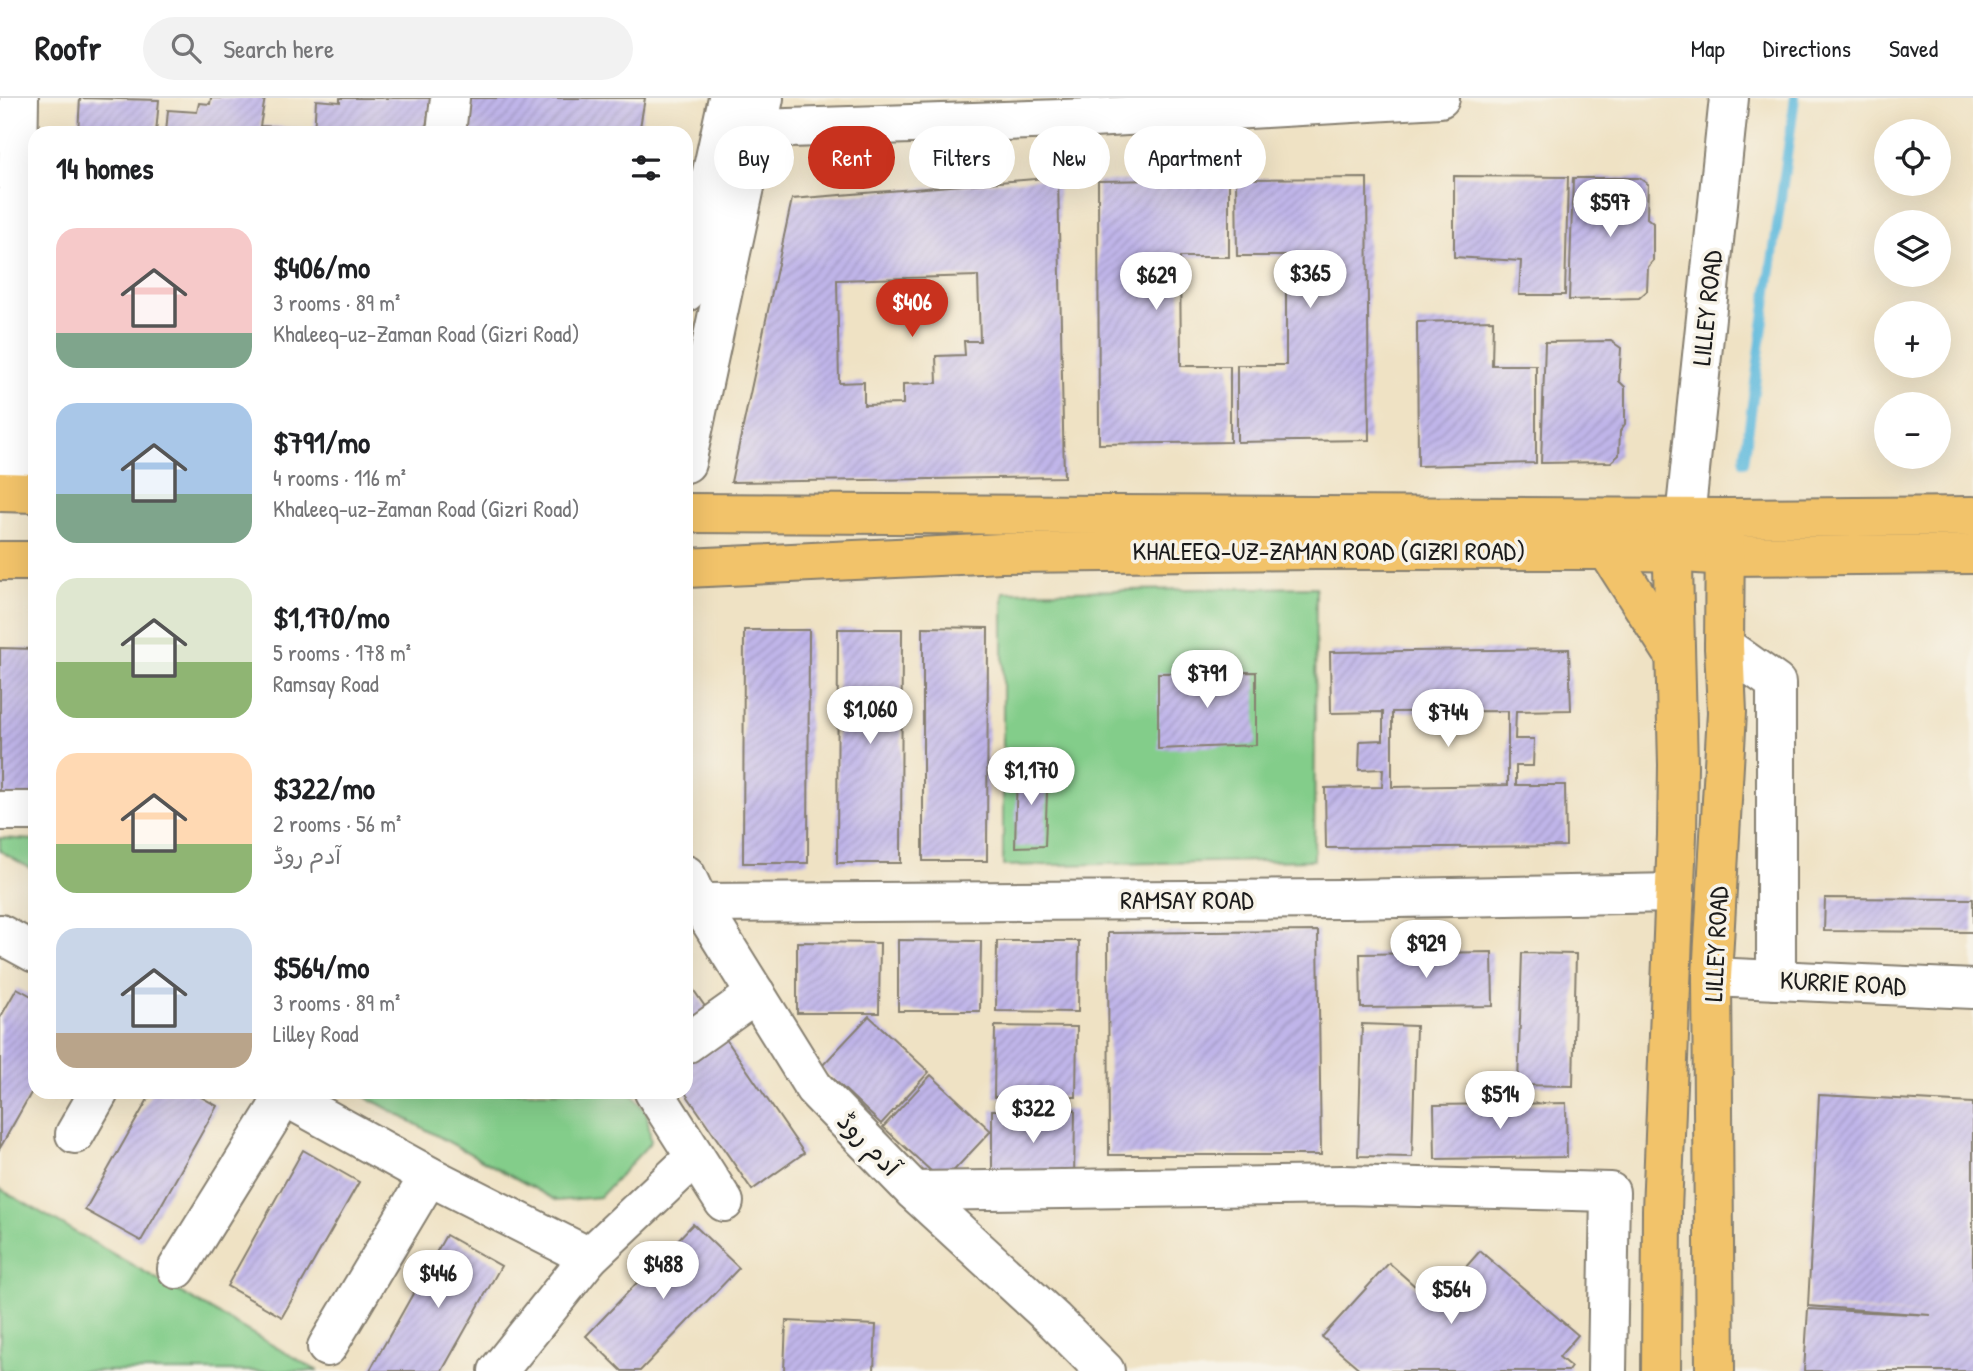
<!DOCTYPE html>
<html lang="en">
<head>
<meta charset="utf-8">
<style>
  body { margin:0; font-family:"Patrick Hand","Playpen Sans Arabic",sans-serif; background:#f2f2f2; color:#202124; height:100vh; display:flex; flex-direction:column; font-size:26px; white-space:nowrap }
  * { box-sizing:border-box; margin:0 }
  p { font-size:23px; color:#757577 }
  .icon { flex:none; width:38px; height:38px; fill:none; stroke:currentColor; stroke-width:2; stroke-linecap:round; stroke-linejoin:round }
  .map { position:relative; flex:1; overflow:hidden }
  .panel { position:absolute; left:28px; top:28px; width:665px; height:973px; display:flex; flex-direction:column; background:#fff; border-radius:21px; box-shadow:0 7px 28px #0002 }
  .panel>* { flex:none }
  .guide { position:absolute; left:714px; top:28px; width:665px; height:63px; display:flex; gap:14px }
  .fabs { position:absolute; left:1874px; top:21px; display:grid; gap:14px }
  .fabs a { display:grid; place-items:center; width:77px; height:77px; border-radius:50%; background:#fff; box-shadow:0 7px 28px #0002; font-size:35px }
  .price { position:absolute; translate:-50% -60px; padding:0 16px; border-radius:24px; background:#fff; color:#222; font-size:23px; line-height:46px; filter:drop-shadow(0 2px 4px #0008) }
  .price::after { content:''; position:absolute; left:50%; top:42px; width:21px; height:16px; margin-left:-10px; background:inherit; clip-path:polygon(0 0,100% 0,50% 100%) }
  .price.on { background:#c8321e; color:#fff }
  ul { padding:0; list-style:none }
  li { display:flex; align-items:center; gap:21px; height:175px; padding:0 28px }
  li span { display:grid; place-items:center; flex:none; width:196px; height:140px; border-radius:21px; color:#555 }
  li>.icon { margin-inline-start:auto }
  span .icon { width:84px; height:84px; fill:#fffc; stroke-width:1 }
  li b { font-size:30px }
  h2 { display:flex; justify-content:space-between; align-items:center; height:84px; padding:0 28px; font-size:30px }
  .chip { padding:0 24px; border-radius:32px; background:#fff; box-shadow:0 7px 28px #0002; font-size:24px; line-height:63px }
  .chip.on { background:#c8321e; color:#fff }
  header { display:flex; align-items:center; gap:42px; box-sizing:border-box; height:98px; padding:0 35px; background:#fff; border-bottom:2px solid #e0e0e0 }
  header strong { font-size:33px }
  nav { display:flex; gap:38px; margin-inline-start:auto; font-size:24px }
  .search { width:490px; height:63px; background:#f2f2f2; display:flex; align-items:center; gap:18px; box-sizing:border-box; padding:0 24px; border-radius:38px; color:#757577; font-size:26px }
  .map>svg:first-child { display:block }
  .green { fill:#83cd8a; stroke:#507453; stroke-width:2 }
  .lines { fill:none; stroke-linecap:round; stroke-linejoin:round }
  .stream { stroke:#5fbadd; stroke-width:10 }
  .building { fill:url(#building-hatch); fill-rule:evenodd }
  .minor-casing { stroke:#867f70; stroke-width:42 }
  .major-casing { stroke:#867f70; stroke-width:42 }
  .minor { stroke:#fff; stroke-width:38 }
  .major { stroke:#f2c36a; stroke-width:38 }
  .labels { text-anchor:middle; stroke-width:7; stroke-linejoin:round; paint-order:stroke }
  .street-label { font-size:26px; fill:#1c1c1c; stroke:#f7f3e8 }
</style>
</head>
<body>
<header>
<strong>Roofr</strong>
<div class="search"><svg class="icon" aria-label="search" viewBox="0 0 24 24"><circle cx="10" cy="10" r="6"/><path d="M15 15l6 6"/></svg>Search here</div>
<nav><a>Map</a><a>Directions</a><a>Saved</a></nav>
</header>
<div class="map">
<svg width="1973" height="1273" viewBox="0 0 1973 1273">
  <defs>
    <pattern id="building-hatch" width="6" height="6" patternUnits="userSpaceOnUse" patternTransform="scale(1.75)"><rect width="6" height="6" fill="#c0b5e9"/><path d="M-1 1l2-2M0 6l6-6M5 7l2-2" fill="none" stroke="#a49bc7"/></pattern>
  </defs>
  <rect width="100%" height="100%" fill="#f7f3e8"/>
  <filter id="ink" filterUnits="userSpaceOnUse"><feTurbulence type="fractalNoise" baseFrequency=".0143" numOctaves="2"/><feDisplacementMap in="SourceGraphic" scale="14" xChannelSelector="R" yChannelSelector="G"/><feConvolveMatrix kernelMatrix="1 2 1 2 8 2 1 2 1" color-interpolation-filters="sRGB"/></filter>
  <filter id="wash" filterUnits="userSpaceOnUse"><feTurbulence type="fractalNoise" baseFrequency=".00686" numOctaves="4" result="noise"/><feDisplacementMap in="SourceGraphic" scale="28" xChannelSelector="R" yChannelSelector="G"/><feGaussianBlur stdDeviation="1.57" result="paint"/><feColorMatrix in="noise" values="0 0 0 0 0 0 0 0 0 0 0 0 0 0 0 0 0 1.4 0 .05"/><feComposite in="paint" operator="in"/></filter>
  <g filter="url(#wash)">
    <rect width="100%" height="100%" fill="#efe2c4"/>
    <!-- green -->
    <g class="green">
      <path d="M 1316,489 L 1314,762 L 1003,768 L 1003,494 Z"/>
      <path d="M 0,740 L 35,742 L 35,773 L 0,753 Z"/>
      <path d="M 357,994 L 631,994 L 647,1016 L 651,1044 L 600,1099 L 557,1103 Z"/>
      <path d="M 0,1091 L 307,1267 L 318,1273 L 0,1273 Z"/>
    </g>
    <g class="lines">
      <!-- stream -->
      <path class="stream" d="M 1744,364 L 1795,0"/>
    </g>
    <g id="blocks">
      <!-- building -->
      <g class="building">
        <path d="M 80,0 L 159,2 L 156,35 L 78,35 Z"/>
        <path d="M 211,0 L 265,0 L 260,28 L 306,30 L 306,35 L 166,35 L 168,12 L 197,14 L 199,5 L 210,6 Z"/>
        <path d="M 340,0 L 441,0 L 440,12 L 429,11 L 425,35 L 314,35 L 316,2 L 340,4 Z"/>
        <path d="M 458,0 L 645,0 L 639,35 L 462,35 Z"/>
        <path d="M 1454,78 L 1568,79 L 1565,197 L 1519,197 L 1521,163 L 1454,159 Z"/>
        <path d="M 1058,79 L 1064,379 L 731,384 L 792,101 ZM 978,178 L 980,243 L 964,243 L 965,257 L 936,258 L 937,285 L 903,286 L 903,306 L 864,307 L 864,284 L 839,285 L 837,182 Z"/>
        <path d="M 1367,80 L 1369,342 L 1237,344 L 1237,267 L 1286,267 L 1286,158 L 1237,158 L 1236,81 Z"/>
        <path d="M 1573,80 L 1639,80 L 1648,86 L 1647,120 L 1653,125 L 1653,163 L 1648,169 L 1647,193 L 1639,200 L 1569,202 Z"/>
        <path d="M 1229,81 L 1229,159 L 1180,159 L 1181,268 L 1230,268 L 1230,344 L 1099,346 L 1098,83 Z"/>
        <path d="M 1493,222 L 1492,267 L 1536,267 L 1536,365 L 1418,368 L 1417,224 Z"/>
        <path d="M 1611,243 L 1621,250 L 1619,283 L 1625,289 L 1625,326 L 1620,333 L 1619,357 L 1611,364 L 1541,365 L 1545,244 Z"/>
        <path d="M 923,529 L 988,530 L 987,763 L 923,763 Z"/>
        <path d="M 838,531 L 902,531 L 901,765 L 837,765 Z"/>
        <path d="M 744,532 L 809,532 L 808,765 L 743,765 Z"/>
        <path d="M 0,550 L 35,551 L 35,706 L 0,705 Z"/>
        <path d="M 1569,551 L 1571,612 L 1516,613 L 1515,641 L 1534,641 L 1533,668 L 1516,668 L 1516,687 L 1565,687 L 1566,748 L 1326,750 L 1325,690 L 1382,689 L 1383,671 L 1359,672 L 1360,643 L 1383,642 L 1383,614 L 1331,615 L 1330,554 ZM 1508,613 L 1508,687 L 1392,689 L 1392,614 Z"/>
        <path d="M 1256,574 L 1256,647 L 1158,651 L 1158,575 Z"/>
        <path d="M 1048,669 L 1045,748 L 1015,749 L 1017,670 Z"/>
        <path d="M 1825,800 L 1973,801 L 1973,834 L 1824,833 Z"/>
        <path d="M 1318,833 L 1321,1057 L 1109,1057 L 1108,835 Z"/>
        <path d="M 898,842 L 981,843 L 980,913 L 898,913 Z"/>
        <path d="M 997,843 L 1079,843 L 1078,914 L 996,913 Z"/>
        <path d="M 797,844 L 880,845 L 879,915 L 797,915 Z"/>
        <path d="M 1492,854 L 1493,908 L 1361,910 L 1360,856 Z"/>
        <path d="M 1522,855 L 1576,856 L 1573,988 L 1518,987 Z"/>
        <path d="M 686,881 L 715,923 L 686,943 Z"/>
        <path d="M 17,890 L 35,900 L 35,988 L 0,1050 L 0,920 Z"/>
        <path d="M 869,918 L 929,974 L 881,1026 L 821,969 Z"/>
        <path d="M 1362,926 L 1416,928 L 1412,1059 L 1358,1058 Z"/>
        <path d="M 717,928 L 804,1055 L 752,1092 L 686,996 L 686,949 Z"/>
        <path d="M 995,928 L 1077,929 L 1076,999 L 994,999 Z"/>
        <path d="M 931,977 L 991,1033 L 943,1084 L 883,1029 Z"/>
        <path d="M 152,994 L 192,994 L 217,1008 L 141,1143 L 85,1112 Z"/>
        <path d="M 1819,997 L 1973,1005 L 1973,1273 L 1804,1273 L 1808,1211 L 1931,1217 L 1808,1208 Z"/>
        <path d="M 1566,1005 L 1567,1059 L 1435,1061 L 1434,1007 Z"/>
        <path d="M 992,1012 L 1075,1012 L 1074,1083 L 992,1082 Z"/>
        <path d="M 303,1052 L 359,1084 L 282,1219 L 227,1188 Z"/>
        <path d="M 693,1126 L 739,1170 L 640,1273 L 622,1273 L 586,1238 Z"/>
        <path d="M 446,1137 L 501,1168 L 442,1273 L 372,1273 L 370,1272 Z"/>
        <path d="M 1480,1153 L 1578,1237 L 1559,1259 L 1571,1269 L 1568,1273 L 1362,1273 L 1322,1239 L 1389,1165 L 1434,1205 Z"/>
        <path d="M 786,1223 L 876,1227 L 874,1273 L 784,1273 Z"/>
      </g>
    </g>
  </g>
  <g filter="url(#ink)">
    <use href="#blocks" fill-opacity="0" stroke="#867f70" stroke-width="2"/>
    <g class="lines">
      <!-- minor casing -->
      <g class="minor-casing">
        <g id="minor">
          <path d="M 758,31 L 1092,20 L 1440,0"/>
          <path d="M 446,35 L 450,0"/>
          <path d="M 686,194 L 728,0"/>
          <path d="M 686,365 L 764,0"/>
          <path d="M 13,394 L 19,0"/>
          <path d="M 1685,420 L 1729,0"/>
          <path d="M 1724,548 L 1776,585 L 1776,882"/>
          <path d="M 0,713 L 35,713"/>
          <path d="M 686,777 L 699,805 L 814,990 L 914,1093 L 1054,1222 L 1105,1273"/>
          <path d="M 699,805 L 1345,801 L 1675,795"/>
          <path d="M 0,836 L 35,855"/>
          <path d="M 1712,879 L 1973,891"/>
          <path d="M 686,946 L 756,896"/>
          <path d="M 277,994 L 429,1078 L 589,1159 L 695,1059"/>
          <path d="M 654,994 L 724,1104"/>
          <path d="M 75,1036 L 99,994"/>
          <path d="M 914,1093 L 1343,1087 L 1610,1094 L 1607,1273"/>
          <path d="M 177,1171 L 284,999"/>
          <path d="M 327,1249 L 429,1078"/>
          <path d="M 498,1273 L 589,1159"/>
        </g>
      </g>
      <!-- major casing -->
      <g class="major-casing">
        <g id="major">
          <path d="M 0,394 L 35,395"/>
          <path d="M 686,415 L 1725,420 L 1973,418"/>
          <path d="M 1607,452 L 1675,558"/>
          <path d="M 0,463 L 35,463"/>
          <path d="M 686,470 L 1001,455 L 1317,452 L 1607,452 L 1672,454 L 1724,458 L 1973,456"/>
          <path d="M 1661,1273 L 1662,1112 L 1677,737 L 1678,667 L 1672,429"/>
          <path d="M 1715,1273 L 1712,879 L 1727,614 L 1724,548 L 1725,432"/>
        </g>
      </g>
      <!-- minor -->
      <use href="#minor" class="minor"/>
      <!-- major -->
      <use href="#major" class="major"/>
    </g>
  </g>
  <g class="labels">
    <!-- street labels -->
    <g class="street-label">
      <text transform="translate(1707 210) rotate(-84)" y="9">LILLEY ROAD</text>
      <text x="1329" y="462">KHALEEQ-UZ-ZAMAN ROAD (GIZRI ROAD)</text>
      <text x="1187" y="811">RAMSAY ROAD</text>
      <text transform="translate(1716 846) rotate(-87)" y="9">LILLEY ROAD</text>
      <text transform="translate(1843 885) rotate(3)" y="9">KURRIE ROAD</text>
      <text transform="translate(869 1046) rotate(46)" y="9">آدم روڈ</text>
    </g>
  </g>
</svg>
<div class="fabs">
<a><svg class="icon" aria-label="locate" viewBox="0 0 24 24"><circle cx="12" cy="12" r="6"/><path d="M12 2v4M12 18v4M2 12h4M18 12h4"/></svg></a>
<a><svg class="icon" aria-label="layers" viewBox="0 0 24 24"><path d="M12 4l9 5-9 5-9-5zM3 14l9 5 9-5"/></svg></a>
<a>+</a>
<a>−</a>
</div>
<b class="price" style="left:1610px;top:141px">$597</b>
<b class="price" style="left:1310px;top:212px">$365</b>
<b class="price" style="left:1156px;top:214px">$629</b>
<b class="price on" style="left:912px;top:241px">$406</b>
<b class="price" style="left:1207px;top:612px">$791</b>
<b class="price" style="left:870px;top:648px">$1,060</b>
<b class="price" style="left:1448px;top:651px">$744</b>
<b class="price" style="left:1031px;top:709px">$1,170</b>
<b class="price" style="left:1426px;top:882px">$929</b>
<b class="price" style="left:1500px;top:1033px">$514</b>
<b class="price" style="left:1033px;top:1047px">$322</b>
<b class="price" style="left:663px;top:1203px">$488</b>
<b class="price" style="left:438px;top:1212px">$446</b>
<b class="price" style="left:1451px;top:1228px">$564</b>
<div class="guide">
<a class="chip">Buy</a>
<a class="chip on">Rent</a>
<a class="chip">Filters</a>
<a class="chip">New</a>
<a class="chip">Apartment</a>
</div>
<section class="panel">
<h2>14 homes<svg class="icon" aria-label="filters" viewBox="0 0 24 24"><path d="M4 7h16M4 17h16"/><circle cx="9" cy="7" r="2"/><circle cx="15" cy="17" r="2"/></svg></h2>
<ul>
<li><span style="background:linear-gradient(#f6c9c9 75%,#7fa58c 0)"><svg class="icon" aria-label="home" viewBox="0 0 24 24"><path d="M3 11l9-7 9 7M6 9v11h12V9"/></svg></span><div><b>$406/mo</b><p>3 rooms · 89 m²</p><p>Khaleeq-uz-Zaman Road (Gizri Road)</p></div></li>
<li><span style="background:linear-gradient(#a9c7e8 65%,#7fa58c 0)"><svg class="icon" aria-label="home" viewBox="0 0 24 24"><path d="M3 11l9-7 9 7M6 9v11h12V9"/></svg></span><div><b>$791/mo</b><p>4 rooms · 116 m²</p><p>Khaleeq-uz-Zaman Road (Gizri Road)</p></div></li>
<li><span style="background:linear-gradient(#dfe7d0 60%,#8fb573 0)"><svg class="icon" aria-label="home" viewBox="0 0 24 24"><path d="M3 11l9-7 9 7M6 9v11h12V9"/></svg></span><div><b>$1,170/mo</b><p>5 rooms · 178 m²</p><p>Ramsay Road</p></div></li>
<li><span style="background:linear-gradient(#ffd9b3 65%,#8fb573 0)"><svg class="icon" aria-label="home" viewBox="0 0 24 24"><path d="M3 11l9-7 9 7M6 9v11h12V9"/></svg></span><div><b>$322/mo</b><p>2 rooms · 56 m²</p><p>آدم روڈ</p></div></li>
<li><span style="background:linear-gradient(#c9d6e8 75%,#b9a48a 0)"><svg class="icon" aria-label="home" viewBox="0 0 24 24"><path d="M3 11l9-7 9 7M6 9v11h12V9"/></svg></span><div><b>$564/mo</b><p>3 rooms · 89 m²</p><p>Lilley Road</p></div></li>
</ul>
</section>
</div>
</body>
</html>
